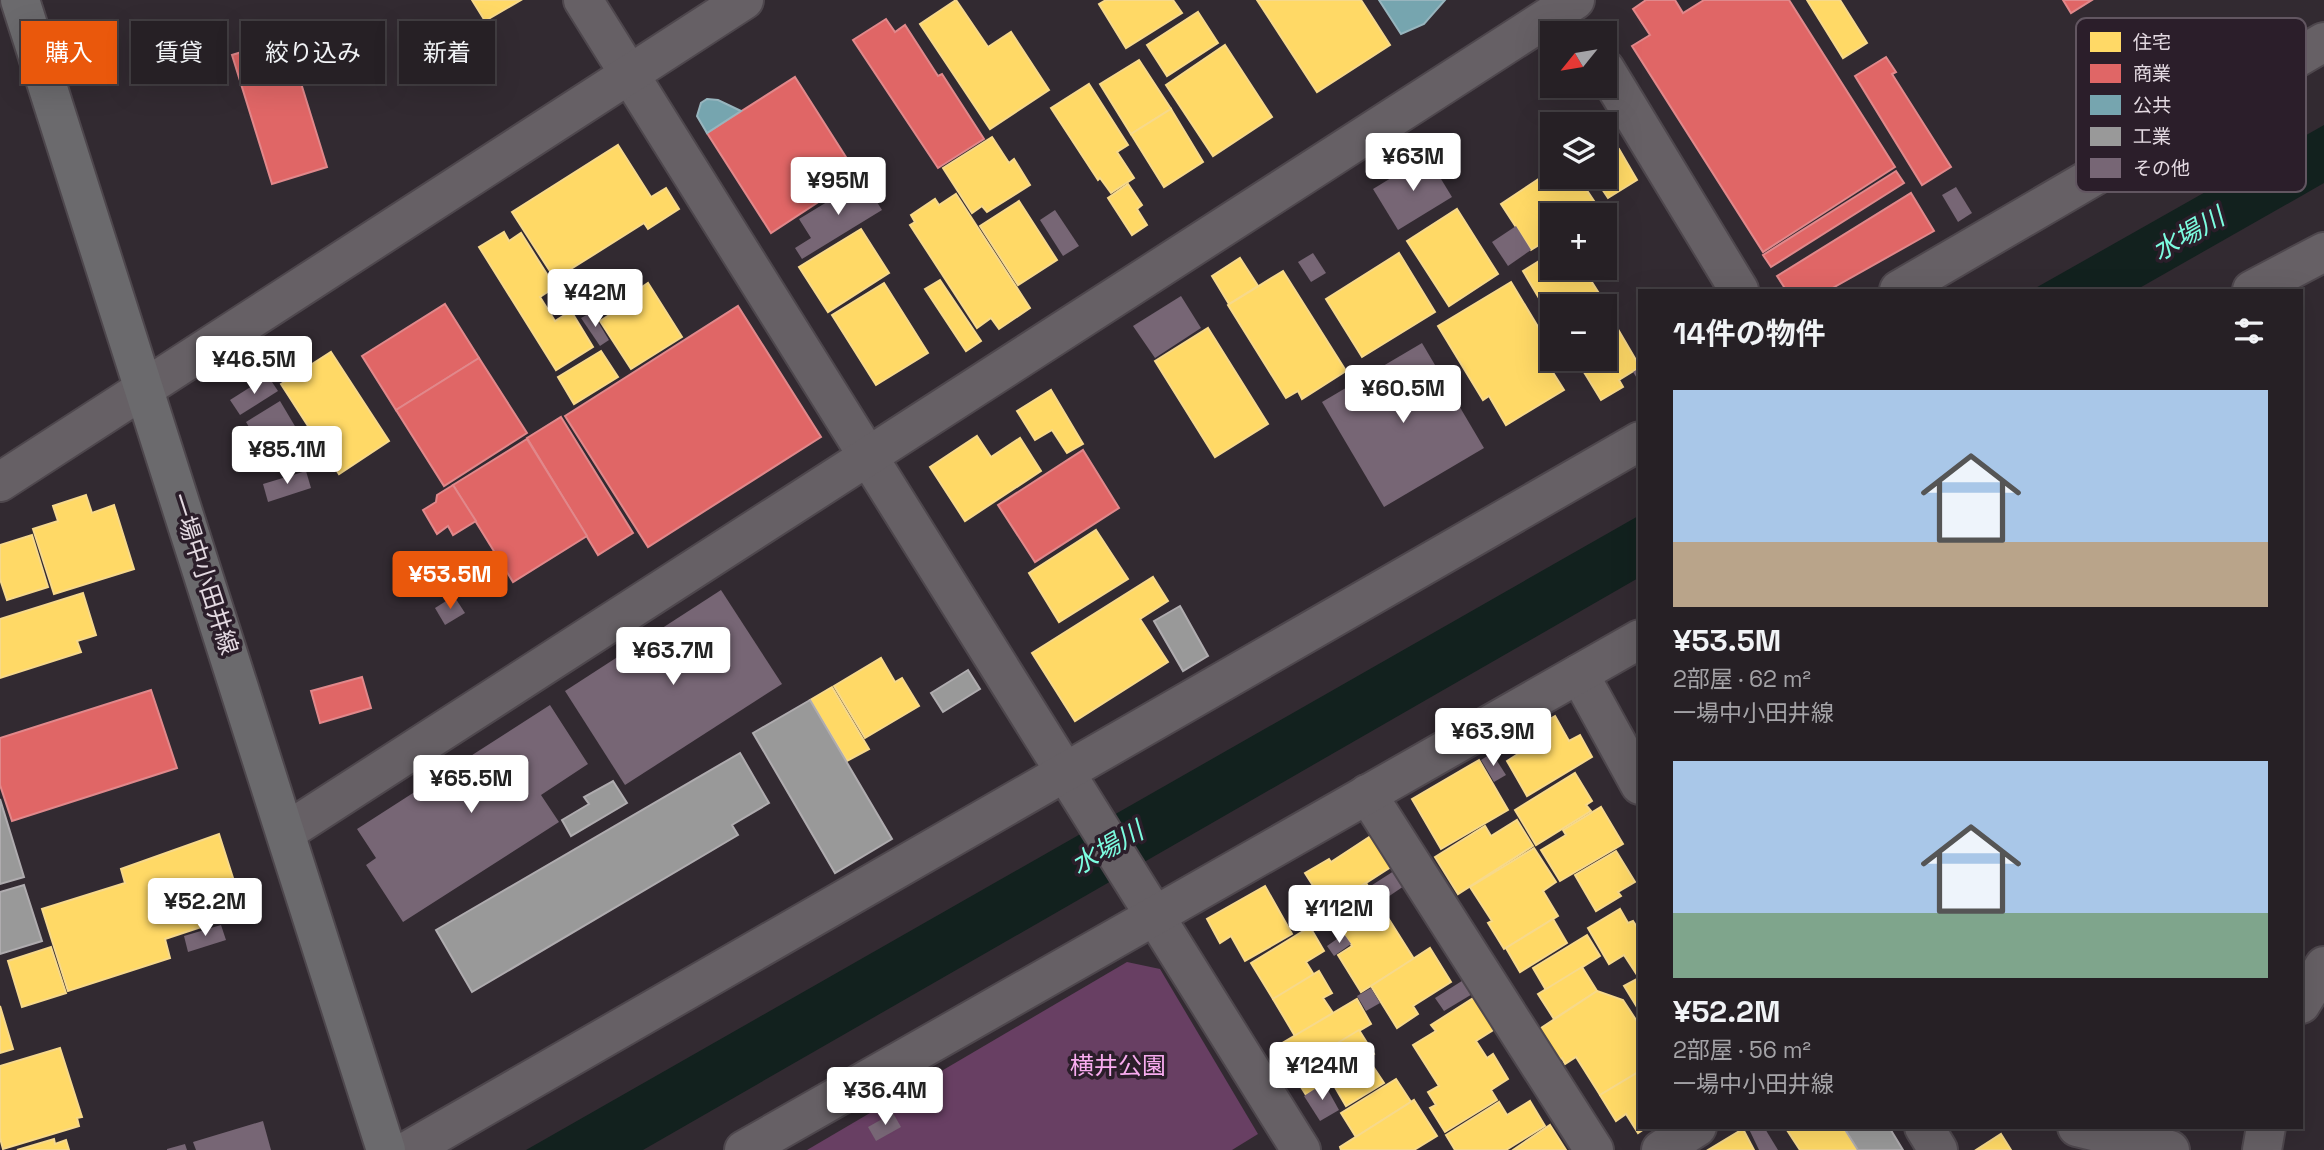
<!DOCTYPE html>
<html lang="ja">
<head>
<meta charset="utf-8">
<style>
  body { margin:0; font-family:"Space Grotesk","Noto Sans JP",sans-serif; background:#2e282d; color:#f1f3f6; height:100vh; display:flex; flex-direction:column; font-size:26px; white-space:nowrap }
  * { box-sizing:border-box; margin:0 }
  p { font-size:23px; color:#a4a3a7 }
  .icon { flex:none; width:38px; height:38px; fill:none; stroke:currentColor; stroke-width:2; stroke-linecap:round; stroke-linejoin:round }
  .map { position:relative; flex:1; overflow:hidden }
  .side { position:absolute; left:1638px; top:289px; width:665px; height:840px; display:flex; flex-direction:column; background:#262025; border-radius:0px; box-shadow:0 7px 28px #0002,0 0 0 2px #423e42 }
  .side>* { flex:none }
  .hud { position:absolute; left:21px; top:21px; width:665px; height:63px; display:flex; gap:14px }
  .needle { width:46px; rotate:240deg }
  .controls { position:absolute; left:1540px; top:21px; display:grid; gap:14px }
  .controls a { display:grid; place-items:center; width:77px; height:77px; border-radius:0px; background:#262025; box-shadow:0 7px 28px #0002,0 0 0 2px #423e42; font-size:35px }
  .price { position:absolute; translate:-50% -60px; padding:0 16px; border-radius:7px; background:#fff; color:#222; font-size:23px; line-height:46px; filter:drop-shadow(0 2px 4px #0008) }
  .price::after { content:''; position:absolute; left:50%; top:42px; width:21px; height:16px; margin-left:-10px; background:inherit; clip-path:polygon(0 0,100% 0,50% 100%) }
  .price.active { background:#ea580c; color:#fff }
  ul { padding:0; list-style:none }
  li { display:grid; align-content:center; gap:14px; height:371px; padding:0 35px }
  li span { display:grid; place-items:center; height:217px; border-radius:0px; color:#555 }
  li>.icon { margin-inline-start:auto }
  span .icon { width:126px; height:126px; fill:#fffc; stroke-width:1 }
  li b { font-size:30px }
  h2 { display:flex; justify-content:space-between; align-items:center; height:84px; padding:0 35px; font-size:30px }
  .chip { padding:0 24px; border-radius:0px; background:#262025; box-shadow:0 7px 28px #0002,0 0 0 2px #423e42; font-size:24px; line-height:63px }
  .chip.active { background:#ea580c; color:#fff }
  .map>svg:first-child { display:block }
  .green { fill:#683f63 }
  .water { fill:#12211e }
  .homes { fill:#ffd966; stroke:#f7d98b; stroke-width:2 }
  .shops { fill:#e06666; stroke:#e1888b; stroke-width:2 }
  .public { fill:#76a5af; stroke:#97b5be; stroke-width:2 }
  .industry { fill:#999; stroke:#afacaf; stroke-width:2 }
  .building { fill:#776675 }
  .lines { fill:none; stroke-linecap:round; stroke-linejoin:round }
  .minor-casing { stroke:#4e474d; stroke-width:42 }
  .tertiary-casing { stroke:#4e474d; stroke-width:42 }
  .secondary-casing { stroke:#4e474d; stroke-width:42 }
  .minor { stroke:#666065; stroke-width:38 }
  .tertiary { stroke:#666065; stroke-width:38 }
  .secondary { stroke:#6b6a6d; stroke-width:38 }
  .labels { text-anchor:middle; stroke-width:7; stroke-linejoin:round; paint-order:stroke }
  .street-label { font-size:24px; fill:#e3d9e1; stroke:#2b1e2a }
  .park-label { font-size:24px; fill:#f8acef; stroke:#2b1e2a }
  .water-label { font-size:26px; font-style:italic; fill:#7cfde0; stroke:#2b1e2a }
  .key { fill:#2b1e2a; stroke:#625661; stroke-width:2 }
  .key-label { font-size:19px; fill:#e3d9e1 }
</style>
</head>
<body>
<div class="map">
<svg width="2324" height="1150" viewBox="0 0 2324 1150">
  <rect width="100%" height="100%" fill="#322a31"/>
  <!-- green -->
  <path class="green" d="M 1127,962 L 1160,969 L 1258,1134 L 1232,1150 L 807,1150 Z"/>
  <!-- water -->
  <g class="water">
    <path d="M 2324,125 L 2324,183 L 2136,290 L 2032,290 Z"/>
    <path d="M 1640,515 L 1640,577 L 643,1150 L 526,1150 Z"/>
  </g>
  <!-- homes -->
  <g class="homes">
    <path d="M 472,0 L 521,0 L 485,21 Z"/>
    <path d="M 956,0 L 988,47 L 1011,32 L 1049,90 L 990,129 L 920,24 Z"/>
    <path d="M 1106,0 L 1173,0 L 1182,13 L 1126,48 L 1099,4 Z"/>
    <path d="M 1257,0 L 1361,0 L 1390,45 L 1317,92 Z"/>
    <path d="M 1807,0 L 1840,0 L 1867,43 L 1843,58 Z"/>
    <path d="M 1198,12 L 1218,43 L 1167,76 L 1147,45 Z"/>
    <path d="M 1225,45 L 1272,117 L 1213,156 L 1166,85 Z"/>
    <path d="M 1139,60 L 1171,109 L 1131,134 L 1100,84 Z"/>
    <path d="M 1089,84 L 1128,145 L 1117,152 L 1134,178 L 1111,193 L 1100,178 L 1098,180 L 1051,108 Z"/>
    <path d="M 1171,109 L 1203,162 L 1164,187 L 1131,134 Z"/>
    <path d="M 992,137 L 1009,163 L 1014,159 L 1030,185 L 987,212 L 982,206 L 972,213 L 943,168 Z"/>
    <path d="M 618,145 L 651,197 L 666,188 L 679,209 L 648,229 L 644,223 L 555,279 L 512,212 Z"/>
    <path d="M 1619,149 L 1637,180 L 1608,198 L 1594,177 L 1605,177 L 1605,157 Z"/>
    <path d="M 1552,170 L 1552,177 L 1578,177 L 1598,207 L 1585,215 L 1552,215 L 1552,237 L 1531,250 L 1501,204 Z"/>
    <path d="M 1128,184 L 1142,205 L 1137,209 L 1147,225 L 1132,235 L 1108,198 Z"/>
    <path d="M 956,194 L 1030,308 L 999,329 L 991,318 L 977,328 L 910,225 L 915,222 L 911,215 L 935,199 L 939,205 Z"/>
    <path d="M 1019,201 L 1057,260 L 1018,285 L 980,226 Z"/>
    <path d="M 1457,209 L 1498,274 L 1449,306 L 1407,241 Z"/>
    <path d="M 861,229 L 889,273 L 828,312 L 799,267 Z"/>
    <path d="M 504,232 L 509,241 L 521,233 L 555,287 L 540,297 L 555,321 L 571,311 L 593,347 L 556,370 L 479,247 Z"/>
    <path d="M 1399,253 L 1435,312 L 1362,357 L 1326,299 Z"/>
    <path d="M 1552,253 L 1552,268 L 1583,268 L 1600,295 L 1582,306 L 1552,306 L 1552,320 L 1523,271 Z"/>
    <path d="M 1240,258 L 1258,286 L 1229,304 L 1212,276 Z"/>
    <path d="M 1283,271 L 1346,371 L 1302,399 L 1298,391 L 1286,398 L 1228,305 Z"/>
    <path d="M 940,280 L 981,341 L 966,351 L 925,289 Z"/>
    <path d="M 1511,282 L 1552,350 L 1553,359 L 1547,363 L 1564,390 L 1506,425 L 1489,396 L 1483,400 L 1438,326 Z"/>
    <path d="M 648,283 L 682,337 L 631,369 L 600,321 L 623,306 L 620,302 Z"/>
    <path d="M 884,283 L 928,353 L 876,385 L 832,315 Z"/>
    <path d="M 1598,296 L 1604,306 L 1582,306 Z"/>
    <path d="M 1605,307 L 1640,367 L 1619,380 L 1623,387 L 1601,400 L 1576,359 L 1605,359 Z"/>
    <path d="M 1208,328 L 1268,424 L 1215,457 L 1155,361 Z"/>
    <path d="M 601,351 L 618,377 L 574,404 L 558,377 Z"/>
    <path d="M 331,352 L 389,441 L 339,474 L 281,384 Z"/>
    <path d="M 1051,390 L 1083,444 L 1067,453 L 1052,430 L 1035,440 L 1017,411 Z"/>
    <path d="M 977,436 L 991,457 L 1020,438 L 1041,471 L 965,521 L 930,467 Z"/>
    <path d="M 86,495 L 92,513 L 114,505 L 134,569 L 54,594 L 33,529 L 58,521 L 53,506 Z"/>
    <path d="M 1096,530 L 1128,579 L 1059,622 L 1029,573 Z"/>
    <path d="M 32,535 L 48,587 L 7,600 L 0,579 L 0,545 Z"/>
    <path d="M 1153,577 L 1168,601 L 1140,619 L 1168,662 L 1075,721 L 1032,653 Z"/>
    <path d="M 83,593 L 96,635 L 77,641 L 81,652 L 0,678 L 0,619 Z"/>
    <path d="M 881,658 L 895,682 L 902,678 L 919,706 L 865,738 L 834,686 Z"/>
    <path d="M 832,687 L 869,749 L 847,761 L 810,700 Z"/>
    <path d="M 1555,716 L 1569,741 L 1580,735 L 1592,757 L 1527,796 L 1507,761 L 1524,750 L 1517,738 Z"/>
    <path d="M 1479,760 L 1508,810 L 1441,849 L 1412,799 Z"/>
    <path d="M 1575,773 L 1592,801 L 1586,805 L 1591,811 L 1536,845 L 1515,810 Z"/>
    <path d="M 1601,807 L 1623,844 L 1560,881 L 1541,850 L 1566,835 L 1563,830 Z"/>
    <path d="M 1517,820 L 1533,846 L 1458,894 L 1435,857 L 1485,826 L 1491,836 Z"/>
    <path d="M 219,834 L 234,881 L 209,889 L 219,921 L 165,939 L 170,958 L 68,991 L 42,909 L 125,883 L 121,869 Z"/>
    <path d="M 1374,834 L 1394,865 L 1310,919 L 1300,903 L 1317,892 L 1305,873 L 1329,859 L 1331,862 Z"/>
    <path d="M 1534,848 L 1556,882 L 1543,891 L 1558,916 L 1504,949 L 1488,923 L 1492,921 L 1470,887 Z"/>
    <path d="M 1616,851 L 1635,882 L 1618,892 L 1621,896 L 1596,911 L 1575,875 Z"/>
    <path d="M 1366,883 L 1414,959 L 1361,992 L 1338,955 L 1352,946 L 1327,908 Z"/>
    <path d="M 1265,886 L 1292,934 L 1245,961 L 1231,936 L 1220,943 L 1207,919 Z"/>
    <path d="M 1620,909 L 1628,923 L 1633,921 L 1637,927 L 1640,925 L 1640,1012 L 1624,986 L 1639,978 L 1624,955 L 1609,964 L 1588,928 Z"/>
    <path d="M 1553,919 L 1567,943 L 1520,972 L 1506,948 Z"/>
    <path d="M 1310,927 L 1324,951 L 1306,962 L 1314,975 L 1273,999 L 1251,963 Z"/>
    <path d="M 1587,935 L 1600,956 L 1546,990 L 1533,968 Z"/>
    <path d="M 51,947 L 66,993 L 22,1007 L 8,961 Z"/>
    <path d="M 1430,948 L 1451,982 L 1413,1006 L 1418,1014 L 1397,1028 L 1371,986 Z"/>
    <path d="M 1582,967 L 1597,991 L 1554,1019 L 1538,994 Z"/>
    <path d="M 1319,971 L 1332,993 L 1323,998 L 1333,1013 L 1295,1036 L 1273,999 Z"/>
    <path d="M 1597,991 L 1623,1000 L 1640,1026 L 1640,1071 L 1600,1095 L 1576,1057 L 1565,1064 L 1562,1058 L 1558,1061 L 1538,1030 Z"/>
    <path d="M 1475,997 L 1495,1029 L 1476,1041 L 1487,1058 L 1493,1054 L 1508,1079 L 1491,1090 L 1497,1100 L 1445,1132 L 1430,1108 L 1436,1105 L 1428,1092 L 1439,1086 L 1413,1045 L 1436,1031 L 1431,1025 Z"/>
    <path d="M 1357,999 L 1371,1024 L 1291,1071 L 1277,1046 Z"/>
    <path d="M 0,1006 L 13,1049 L 0,1053 Z"/>
    <path d="M 1359,1030 L 1374,1054 L 1306,1095 L 1291,1071 Z"/>
    <path d="M 60,1048 L 82,1117 L 77,1118 L 79,1126 L 3,1149 L 0,1138 L 0,1066 Z"/>
    <path d="M 1368,1059 L 1384,1083 L 1346,1106 L 1332,1082 Z"/>
    <path d="M 1640,1071 L 1640,1127 L 1647,1127 L 1638,1133 L 1626,1114 L 1616,1121 L 1600,1095 Z"/>
    <path d="M 1396,1079 L 1411,1102 L 1356,1137 L 1341,1113 Z"/>
    <path d="M 1414,1100 L 1437,1136 L 1414,1150 L 1341,1150 L 1340,1147 Z"/>
    <path d="M 1530,1101 L 1545,1126 L 1506,1150 L 1455,1150 L 1446,1135 L 1499,1102 L 1507,1115 Z"/>
    <path d="M 1550,1125 L 1566,1150 L 1513,1150 Z"/>
    <path d="M 1785,1127 L 1843,1127 L 1858,1150 L 1800,1150 Z"/>
    <path d="M 1743,1129 L 1754,1150 L 1708,1150 Z"/>
    <path d="M 2001,1134 L 2011,1150 L 1976,1150 Z"/>
    <path d="M 54,1139 L 55,1144 L 66,1140 L 69,1150 L 17,1150 Z"/>
  </g>
  <!-- shops -->
  <g class="shops">
    <path d="M 1646,0 L 1675,0 L 1683,13 L 1704,0 L 1789,0 L 1895,167 L 1763,252 L 1632,46 L 1650,35 L 1633,9 Z"/>
    <path d="M 2063,0 L 2092,0 L 2071,13 Z"/>
    <path d="M 886,19 L 895,32 L 905,25 L 938,76 L 942,74 L 984,139 L 938,168 L 853,40 Z"/>
    <path d="M 287,38 L 327,167 L 272,184 L 232,55 Z"/>
    <path d="M 1886,57 L 1896,72 L 1892,74 L 1951,167 L 1922,185 L 1855,76 Z"/>
    <path d="M 795,77 L 858,176 L 771,233 L 707,133 Z"/>
    <path d="M 1896,171 L 1904,183 L 1771,267 L 1763,255 Z"/>
    <path d="M 1911,193 L 1934,231 L 1829,290 L 1786,290 L 1777,276 Z"/>
    <path d="M 445,304 L 479,358 L 396,410 L 362,356 Z"/>
    <path d="M 738,306 L 821,437 L 648,547 L 565,416 Z"/>
    <path d="M 479,358 L 527,433 L 444,486 L 396,410 Z"/>
    <path d="M 561,417 L 633,533 L 598,555 L 527,438 Z"/>
    <path d="M 527,439 L 587,536 L 513,582 L 453,485 Z"/>
    <path d="M 1083,450 L 1119,508 L 1035,562 L 998,505 Z"/>
    <path d="M 453,485 L 476,521 L 453,535 L 448,526 L 437,534 L 423,510 L 436,502 L 437,495 Z"/>
    <path d="M 362,677 L 371,708 L 320,723 L 311,691 Z"/>
    <path d="M 151,690 L 177,768 L 12,821 L 0,785 L 0,738 Z"/>
  </g>
  <!-- public -->
  <g class="public">
    <path d="M 1379,0 L 1445,0 L 1424,24 L 1401,34 Z"/>
    <path d="M 707,99 L 718,100 L 741,111 L 707,133 L 697,116 L 701,103 Z"/>
  </g>
  <!-- industry -->
  <g class="industry">
    <path d="M 1180,606 L 1208,656 L 1183,671 L 1154,621 Z"/>
    <path d="M 968,670 L 980,689 L 943,712 L 931,693 Z"/>
    <path d="M 810,700 L 892,839 L 835,873 L 753,733 Z"/>
    <path d="M 740,753 L 769,803 L 732,825 L 738,835 L 472,992 L 436,930 Z"/>
    <path d="M 613,781 L 627,803 L 571,836 L 562,820 L 589,804 L 584,797 Z"/>
    <path d="M 0,799 L 24,877 L 0,884 Z"/>
    <path d="M 24,885 L 42,941 L 0,954 L 0,892 Z"/>
    <path d="M 1852,1127 L 1889,1127 L 1903,1150 L 1858,1150 L 1846,1131 Z"/>
  </g>
  <!-- building -->
  <g class="building">
    <path d="M 1427,156 L 1452,197 L 1398,230 L 1373,189 Z"/>
    <path d="M 863,180 L 882,210 L 802,259 L 795,248 L 811,238 L 799,219 Z"/>
    <path d="M 1956,187 L 1972,213 L 1958,222 L 1942,195 Z"/>
    <path d="M 1055,210 L 1079,246 L 1063,256 L 1040,220 Z"/>
    <path d="M 1516,226 L 1531,250 L 1508,266 L 1492,242 Z"/>
    <path d="M 1313,253 L 1326,273 L 1311,282 L 1298,262 Z"/>
    <path d="M 1181,296 L 1201,328 L 1155,358 L 1133,326 Z"/>
    <path d="M 592,312 L 609,340 L 600,346 L 581,318 Z"/>
    <path d="M 1422,343 L 1484,448 L 1384,507 L 1322,402 Z"/>
    <path d="M 1640,368 L 1640,383 L 1633,372 Z"/>
    <path d="M 268,376 L 278,391 L 240,415 L 230,400 Z"/>
    <path d="M 280,401 L 299,433 L 265,454 L 246,422 Z"/>
    <path d="M 306,471 L 311,488 L 268,502 L 263,484 Z"/>
    <path d="M 721,590 L 782,684 L 625,785 L 565,691 Z"/>
    <path d="M 454,596 L 465,613 L 445,625 L 435,608 Z"/>
    <path d="M 550,705 L 588,764 L 541,795 L 559,822 L 403,922 L 366,865 L 376,858 L 357,829 Z"/>
    <path d="M 1492,753 L 1506,775 L 1494,782 L 1481,760 Z"/>
    <path d="M 1397,869 L 1407,884 L 1379,903 L 1369,887 Z"/>
    <path d="M 221,925 L 226,940 L 188,952 L 184,936 Z"/>
    <path d="M 1344,934 L 1351,944 L 1334,956 L 1327,946 Z"/>
    <path d="M 1465,979 L 1474,993 L 1444,1011 L 1435,998 Z"/>
    <path d="M 1371,988 L 1380,1003 L 1366,1011 L 1357,996 Z"/>
    <path d="M 1324,1083 L 1339,1110 L 1320,1121 L 1304,1096 Z"/>
    <path d="M 893,1113 L 901,1127 L 876,1141 L 868,1127 Z"/>
    <path d="M 263,1121 L 271,1150 L 196,1150 L 193,1142 Z"/>
    <path d="M 1748,1127 L 1764,1127 L 1778,1150 L 1759,1150 Z"/>
    <path d="M 185,1144 L 187,1150 L 167,1150 L 167,1149 Z"/>
  </g>
  <g class="lines">
    <!-- minor casing -->
    <g class="minor-casing">
      <g id="minor">
        <path d="M 583,0 L 1301,1150"/>
        <path d="M 1605,69 L 1739,290"/>
        <path d="M 1899,290 L 2324,42"/>
        <path d="M 2252,290 L 2324,252"/>
        <path d="M 1579,674 L 1640,785"/>
        <path d="M 1367,794 L 1594,1150"/>
        <path d="M 286,832 L 1575,0"/>
        <path d="M 2301,1004 L 2324,966"/>
        <path d="M 1924,1127 L 1938,1150"/>
        <path d="M 2077,1127 L 2170,1150"/>
        <path d="M 409,1150 L 1640,441"/>
        <path d="M 744,1150 L 1640,639"/>
        <path d="M 1661,1150 L 1697,1127"/>
        <path d="M 2262,1150 L 2266,1127"/>
      </g>
    </g>
    <!-- tertiary casing -->
    <g class="tertiary-casing">
      <path id="tertiary" d="M 0,482 L 744,0"/>
    </g>
    <!-- secondary casing -->
    <g class="secondary-casing">
      <path id="secondary" d="M 20,0 L 386,1150"/>
    </g>
    <!-- minor -->
    <use href="#minor" class="minor"/>
    <!-- tertiary -->
    <use href="#tertiary" class="tertiary"/>
    <!-- secondary -->
    <use href="#secondary" class="secondary"/>
  </g>
  <g class="labels">
    <!-- street labels -->
    <g class="street-label">
      <text transform="translate(204 574) rotate(72)" y="8">一場中小田井線</text>
    </g>
    <!-- park labels -->
    <g class="park-label">
      <text x="1118" y="1074">横井公園</text>
    </g>
    <!-- water labels -->
    <g class="water-label">
      <text transform="translate(2188 234) rotate(-30)" y="9">水場川</text>
      <text transform="translate(1107 848) rotate(-30)" y="9">水場川</text>
    </g>
  </g>
  <!-- legend -->
  <rect x="2076" y="18" width="230" height="174" rx="10" class="key"/>
  <rect x="2090" y="32" width="31" height="20" fill="#ffd966"/>
  <rect x="2090" y="64" width="31" height="19" fill="#e06666"/>
  <rect x="2090" y="95" width="31" height="20" fill="#76a5af"/>
  <rect x="2090" y="127" width="31" height="19" fill="#999"/>
  <rect x="2090" y="158" width="31" height="20" fill="#776675"/>
  <g class="key-label">
    <text x="2133" y="49">住宅</text>
    <text x="2133" y="80">商業</text>
    <text x="2133" y="112">公共</text>
    <text x="2133" y="143">工業</text>
    <text x="2133" y="175">その他</text>
  </g>
</svg>
<div class="controls">
<a><svg class="needle" viewBox="-14 -14 28 28"><path d="M0-13l5 13h-10z" fill="#e53935"/><path d="M0 13l5-13h-10z" fill="#a4a3a7"/></svg></a>
<a><svg class="icon" aria-label="layers" viewBox="0 0 24 24"><path d="M12 4l9 5-9 5-9-5zM3 14l9 5 9-5"/></svg></a>
<a>+</a>
<a>−</a>
</div>
<b class="price" style="left:1413px;top:193px">¥63M</b>
<b class="price" style="left:838px;top:217px">¥95M</b>
<b class="price" style="left:595px;top:329px">¥42M</b>
<b class="price" style="left:254px;top:396px">¥46.5M</b>
<b class="price" style="left:1403px;top:425px">¥60.5M</b>
<b class="price" style="left:287px;top:486px">¥85.1M</b>
<b class="price active" style="left:450px;top:611px">¥53.5M</b>
<b class="price" style="left:673px;top:687px">¥63.7M</b>
<b class="price" style="left:1493px;top:768px">¥63.9M</b>
<b class="price" style="left:471px;top:815px">¥65.5M</b>
<b class="price" style="left:205px;top:938px">¥52.2M</b>
<b class="price" style="left:1339px;top:945px">¥112M</b>
<b class="price" style="left:1322px;top:1102px">¥124M</b>
<b class="price" style="left:885px;top:1127px">¥36.4M</b>
<div class="hud">
<a class="chip active">購入</a>
<a class="chip">賃貸</a>
<a class="chip">絞り込み</a>
<a class="chip">新着</a>
</div>
<section class="side">
<h2>14件の物件<svg class="icon" aria-label="filters" viewBox="0 0 24 24"><path d="M4 7h16M4 17h16"/><circle cx="9" cy="7" r="2"/><circle cx="15" cy="17" r="2"/></svg></h2>
<ul>
<li><span style="background:linear-gradient(#a9c7e8 70%,#b9a48a 0)"><svg class="icon" aria-label="home" viewBox="0 0 24 24"><path d="M3 11l9-7 9 7M6 9v11h12V9"/></svg></span><div><b>¥53.5M</b><p>2部屋 · 62 m²</p><p>一場中小田井線</p></div></li>
<li><span style="background:linear-gradient(#a9c7e8 70%,#7fa58c 0)"><svg class="icon" aria-label="home" viewBox="0 0 24 24"><path d="M3 11l9-7 9 7M6 9v11h12V9"/></svg></span><div><b>¥52.2M</b><p>2部屋 · 56 m²</p><p>一場中小田井線</p></div></li>
</ul>
</section>
</div>
</body>
</html>
